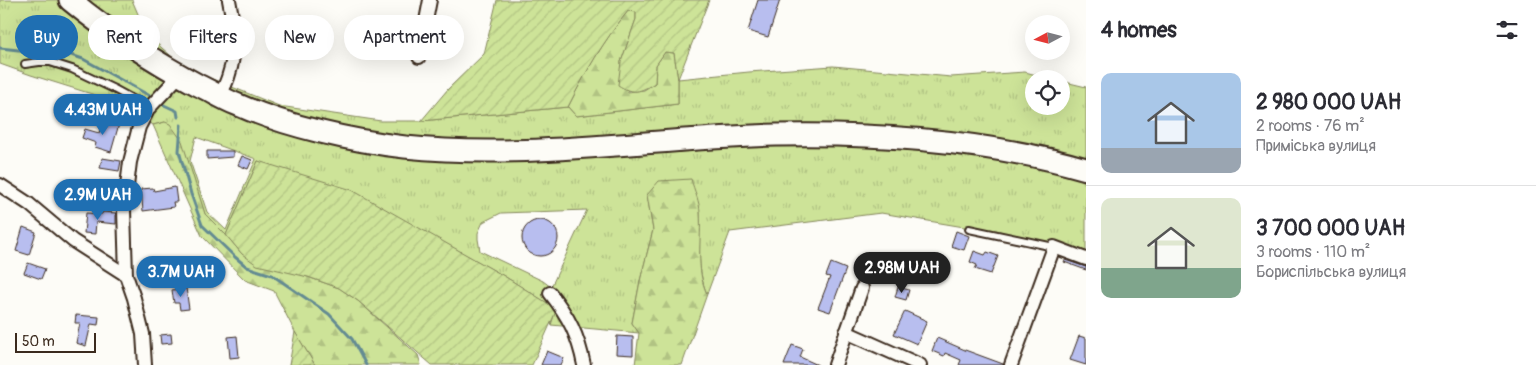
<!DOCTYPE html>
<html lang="en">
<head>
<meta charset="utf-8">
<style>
  body { margin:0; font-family:Pangolin,sans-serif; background:#f2f2f3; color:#2b2b33; height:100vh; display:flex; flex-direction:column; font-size:19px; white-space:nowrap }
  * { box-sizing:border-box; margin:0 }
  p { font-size:16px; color:#7c7c81 }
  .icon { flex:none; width:28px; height:28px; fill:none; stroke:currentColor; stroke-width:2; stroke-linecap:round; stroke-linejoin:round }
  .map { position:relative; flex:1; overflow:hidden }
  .sheet { display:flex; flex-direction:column; background:#fff; width:450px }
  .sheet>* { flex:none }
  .top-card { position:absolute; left:15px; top:15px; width:475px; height:45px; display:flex; gap:10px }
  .needle { width:32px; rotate:263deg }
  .fabs { position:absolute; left:1025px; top:15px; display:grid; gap:10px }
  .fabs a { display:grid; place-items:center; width:45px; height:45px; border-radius:50%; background:#fff; box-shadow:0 5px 20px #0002; font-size:25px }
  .scale { position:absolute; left:15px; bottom:12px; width:81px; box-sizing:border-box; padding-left:5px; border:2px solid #3b2a1e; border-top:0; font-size:14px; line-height:18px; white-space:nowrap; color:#3b2a1e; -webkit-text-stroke:4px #fdfcf7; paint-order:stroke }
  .price { position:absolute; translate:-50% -42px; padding:0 11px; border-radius:18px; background:#1f6fb2; color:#fff; font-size:16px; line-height:32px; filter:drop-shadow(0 1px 2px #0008) }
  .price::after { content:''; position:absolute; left:50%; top:30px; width:15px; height:11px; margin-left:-8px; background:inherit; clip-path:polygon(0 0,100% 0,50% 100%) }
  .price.current { background:#222; color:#fff }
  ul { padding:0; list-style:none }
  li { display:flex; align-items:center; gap:15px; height:125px; padding:0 15px }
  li+li { border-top:1px solid #e1e1e2 }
  li span { display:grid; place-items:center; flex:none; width:140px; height:100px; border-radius:10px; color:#555 }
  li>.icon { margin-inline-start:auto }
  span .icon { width:60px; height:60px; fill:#fffc; stroke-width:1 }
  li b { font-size:21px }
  h2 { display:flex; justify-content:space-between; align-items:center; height:60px; padding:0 15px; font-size:21px }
  .chip { padding:0 18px; border-radius:22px; background:#fff; box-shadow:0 5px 20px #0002; font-size:18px; line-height:45px }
  .chip.current { background:#1f6fb2; color:#fff }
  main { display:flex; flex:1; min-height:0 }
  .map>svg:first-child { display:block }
  .grass { fill:url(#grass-tufts); stroke:#84865b; fill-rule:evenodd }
  .forest { fill:url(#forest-firs); stroke:#84865b }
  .garden { fill:url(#garden-furrows); stroke:#84865b }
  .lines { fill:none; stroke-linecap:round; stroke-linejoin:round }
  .stream { stroke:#648b92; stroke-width:3 }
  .building { fill:#b8beef; stroke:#3b2a1e }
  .service-casing { stroke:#3b2a1e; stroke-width:10 }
  .minor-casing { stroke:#3b2a1e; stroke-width:16 }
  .trunk-casing { stroke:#3b2a1e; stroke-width:25 }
  .service { stroke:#fdfcf7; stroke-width:6 }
  .minor { stroke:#fdfcf7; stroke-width:12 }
  .trunk { stroke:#fdfcf7; stroke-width:21 }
</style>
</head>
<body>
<main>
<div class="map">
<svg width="1086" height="365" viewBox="0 0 1086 365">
  <defs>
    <pattern id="grass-tufts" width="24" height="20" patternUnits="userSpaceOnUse" patternTransform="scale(1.25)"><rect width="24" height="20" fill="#cde398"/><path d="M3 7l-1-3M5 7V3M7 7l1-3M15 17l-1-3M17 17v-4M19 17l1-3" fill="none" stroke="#b1c383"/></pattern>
    <pattern id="forest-firs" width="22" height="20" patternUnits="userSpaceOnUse" patternTransform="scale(1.25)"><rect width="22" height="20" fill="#cde398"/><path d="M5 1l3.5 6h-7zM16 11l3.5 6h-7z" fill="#b1c383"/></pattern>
    <pattern id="garden-furrows" width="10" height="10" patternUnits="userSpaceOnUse" patternTransform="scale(1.25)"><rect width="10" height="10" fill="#cde398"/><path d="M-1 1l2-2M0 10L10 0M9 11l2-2" fill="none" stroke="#b1c383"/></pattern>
  </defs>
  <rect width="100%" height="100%" fill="#fdfcf7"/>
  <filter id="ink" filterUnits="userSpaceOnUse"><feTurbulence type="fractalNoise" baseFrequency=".02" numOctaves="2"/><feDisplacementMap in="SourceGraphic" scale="10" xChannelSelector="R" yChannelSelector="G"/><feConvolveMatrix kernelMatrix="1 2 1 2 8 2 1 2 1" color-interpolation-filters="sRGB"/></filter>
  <g filter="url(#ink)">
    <!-- grass -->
    <path class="grass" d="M 0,0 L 132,0 L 147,35 L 185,68 L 279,106 L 381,121 L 421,121 L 568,107 L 576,116 L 678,104 L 678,79 L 749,72 L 833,66 L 951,77 L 1025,72 L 1052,79 L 1034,79 L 1034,106 L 1061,106 L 1061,81 L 1086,87 L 1086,259 L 976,229 L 881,213 L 730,232 L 707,294 C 696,269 700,239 700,211 L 647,195 L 653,230 L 640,281 L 632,323 L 639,333 L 551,325 L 556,309 L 504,276 L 450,246 L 258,161 L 226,235 L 205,214 L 191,171 L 165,122 L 153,125 L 127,105 L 31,75 L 0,64 ZM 196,137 L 256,159 L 226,230 L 207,212 L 190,161 ZM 587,210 L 551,287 L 543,281 L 480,251 L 478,239 L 478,233 L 483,222 L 501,213 Z"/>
    <!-- forest -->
    <g class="forest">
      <path d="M 628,11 L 636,11 L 636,19 L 621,62 L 628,92 L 644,90 L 655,83 L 656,65 L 665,52 L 674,53 L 678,79 L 678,104 L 576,116 L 568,107 C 585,73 604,40 628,11 Z"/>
      <path d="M 165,122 L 170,124 L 182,141 L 205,214 L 226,235 L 242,254 L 339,288 L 358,301 L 418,355 L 421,365 L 315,365 L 295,332 L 274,291 L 245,280 L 202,236 L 153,125 Z"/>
      <path d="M 691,179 C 694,190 700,202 700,213 C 702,241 695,268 707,294 L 682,365 L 635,365 L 639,333 L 632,323 L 640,281 L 653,230 L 647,195 L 659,181 Z"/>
    </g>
    <!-- garden -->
    <g class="garden">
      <path d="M 497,0 L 709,0 L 678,79 L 674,53 L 665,52 L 656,65 L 655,83 C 640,92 633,95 618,85 L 621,62 L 636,19 L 636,12 L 628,11 C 604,40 585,73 568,107 L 421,121 L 448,89 L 484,54 Z"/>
      <path d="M 258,161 L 352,190 L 504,276 L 557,309 L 532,365 L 432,365 L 358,301 L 339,288 L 308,277 L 257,265 L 242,254 L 226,235 Z"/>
      <path d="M 295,332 L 315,365 L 289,365 Z"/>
    </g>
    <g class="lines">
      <!-- stream -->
      <g class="stream">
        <path d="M 0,48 L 55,54"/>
        <path d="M 68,54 L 83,59 L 152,97"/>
        <path d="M 164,105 L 177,111 L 178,117"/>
        <path d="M 181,125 L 179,151 L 191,194 L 202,225 L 235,257 L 247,267 L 272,275 L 329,314 L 352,339 L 366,365"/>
      </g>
    </g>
    <!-- building -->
    <g class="building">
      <path d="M 758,0 L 780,0 L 768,37 L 748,31 Z"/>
      <path d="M 103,120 L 119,124 L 111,152 L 95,147 L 96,143 L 82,138 L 85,129 L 99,133 Z"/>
      <path d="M 207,151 L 233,151 L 233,157 L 207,159 Z"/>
      <path d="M 242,156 L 252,160 L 248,169 L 238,165 Z"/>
      <path d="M 102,158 L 121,161 L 119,171 L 100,168 Z"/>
      <path d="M 175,187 L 177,202 L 173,202 L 174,207 L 143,211 L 141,189 L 153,188 L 154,191 Z"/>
      <path d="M 102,212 L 116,213 L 116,224 L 96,222 L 95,234 L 84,233 L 86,213 L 102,214 Z"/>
      <circle cx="540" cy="238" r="18"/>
      <path d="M 23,227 L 36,232 L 29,255 L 16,251 Z"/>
      <path d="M 956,231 L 969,236 L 964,250 L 951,246 Z"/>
      <path d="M 974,251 L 985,255 L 987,252 L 998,256 L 991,274 L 975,269 L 977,265 L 970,262 Z"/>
      <path d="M 1065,260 L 1086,267 L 1086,270 L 1064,262 Z"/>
      <path d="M 28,263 L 45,269 L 41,279 L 24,273 Z"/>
      <path d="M 831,263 L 846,269 L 830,312 L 818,308 L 830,277 L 826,276 Z"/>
      <path d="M 898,287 L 909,290 L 906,300 L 895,297 Z"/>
      <path d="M 186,288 L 189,309 L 180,310 L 179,303 L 174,303 L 172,290 Z"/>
      <path d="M 905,311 L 927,321 L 917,344 L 894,334 Z"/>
      <path d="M 76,315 L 99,317 L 98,325 L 91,324 L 86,346 L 76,343 L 80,323 L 75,323 Z"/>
      <path d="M 171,334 L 172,343 L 161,344 L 160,335 Z"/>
      <path d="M 237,336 L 239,357 L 230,358 L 228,337 Z"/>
      <path d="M 617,336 L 633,337 L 633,355 L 616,354 Z"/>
      <path d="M 1079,336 L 1086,338 L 1086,365 L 1070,360 Z"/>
      <path d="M 937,338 L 965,350 L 1003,364 L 1003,365 L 959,365 L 961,360 L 945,353 L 944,356 L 932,351 Z"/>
      <path d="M 792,345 L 803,349 L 800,357 L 818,365 L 784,365 Z"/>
      <path d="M 547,351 L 564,358 L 561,365 L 541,365 Z"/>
    </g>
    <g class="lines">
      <!-- service casing -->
      <g class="service-casing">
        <g id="service">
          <path d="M 25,64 L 39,62 L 50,62 L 72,69 L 114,89 L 149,108"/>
          <path d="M 969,229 L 1054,247"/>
        </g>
      </g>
      <!-- minor casing -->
      <g class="minor-casing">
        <g id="minor">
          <path d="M 419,57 L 430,0"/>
          <path d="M 220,96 C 223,89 227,82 229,74 C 237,51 234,24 229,0"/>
          <path d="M 0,185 L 29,204 L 73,241 L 126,275"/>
          <path d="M 550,293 C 569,317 578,335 584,365"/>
          <path d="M 846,332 L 920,365"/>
          <path d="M 145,365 L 143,334 L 134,298 L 126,275 L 124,210 L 130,162 L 139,127 L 149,108 L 180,75"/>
          <path d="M 835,365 L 862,288"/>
          <path d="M 1011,365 L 1054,247 L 1086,259"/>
        </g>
      </g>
      <!-- trunk casing -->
      <g class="trunk-casing">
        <path id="trunk" d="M 70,0 C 110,33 153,61 198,85 C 211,91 223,99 236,104 C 285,126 352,141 405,147 C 529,160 653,138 776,135 C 880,133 986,140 1086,169"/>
      </g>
      <!-- service -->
      <use href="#service" class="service"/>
      <!-- minor -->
      <use href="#minor" class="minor"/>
      <!-- trunk -->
      <use href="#trunk" class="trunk"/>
    </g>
  </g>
</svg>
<div class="fabs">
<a><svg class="needle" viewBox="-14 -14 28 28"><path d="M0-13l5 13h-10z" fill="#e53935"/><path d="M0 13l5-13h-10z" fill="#7c7c81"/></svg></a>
<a><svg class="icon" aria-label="locate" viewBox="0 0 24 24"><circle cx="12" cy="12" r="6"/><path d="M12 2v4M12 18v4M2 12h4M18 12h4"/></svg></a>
</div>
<div class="scale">50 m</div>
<b class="price" style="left:103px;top:136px">4.43M UAH</b>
<b class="price" style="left:98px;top:221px">2.9M UAH</b>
<b class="price current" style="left:902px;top:294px">2.98M UAH</b>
<b class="price" style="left:181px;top:298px">3.7M UAH</b>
<div class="top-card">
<a class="chip current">Buy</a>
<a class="chip">Rent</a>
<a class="chip">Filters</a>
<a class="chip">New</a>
<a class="chip">Apartment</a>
</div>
</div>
<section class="sheet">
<h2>4 homes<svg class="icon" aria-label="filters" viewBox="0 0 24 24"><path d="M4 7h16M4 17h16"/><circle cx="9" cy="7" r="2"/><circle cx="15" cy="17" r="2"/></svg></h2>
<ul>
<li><span style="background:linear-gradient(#a9c7e8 75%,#9aa5b1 0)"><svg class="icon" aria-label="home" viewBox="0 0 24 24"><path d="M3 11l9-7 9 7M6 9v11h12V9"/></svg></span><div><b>2 980 000 UAH</b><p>2 rooms · 76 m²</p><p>Приміська вулиця</p></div></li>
<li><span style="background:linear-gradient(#dfe7d0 70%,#7fa58c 0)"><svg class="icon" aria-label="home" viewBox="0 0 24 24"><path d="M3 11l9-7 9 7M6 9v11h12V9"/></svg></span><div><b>3 700 000 UAH</b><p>3 rooms · 110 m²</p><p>Бориспільська вулиця</p></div></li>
</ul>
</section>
</main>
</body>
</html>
